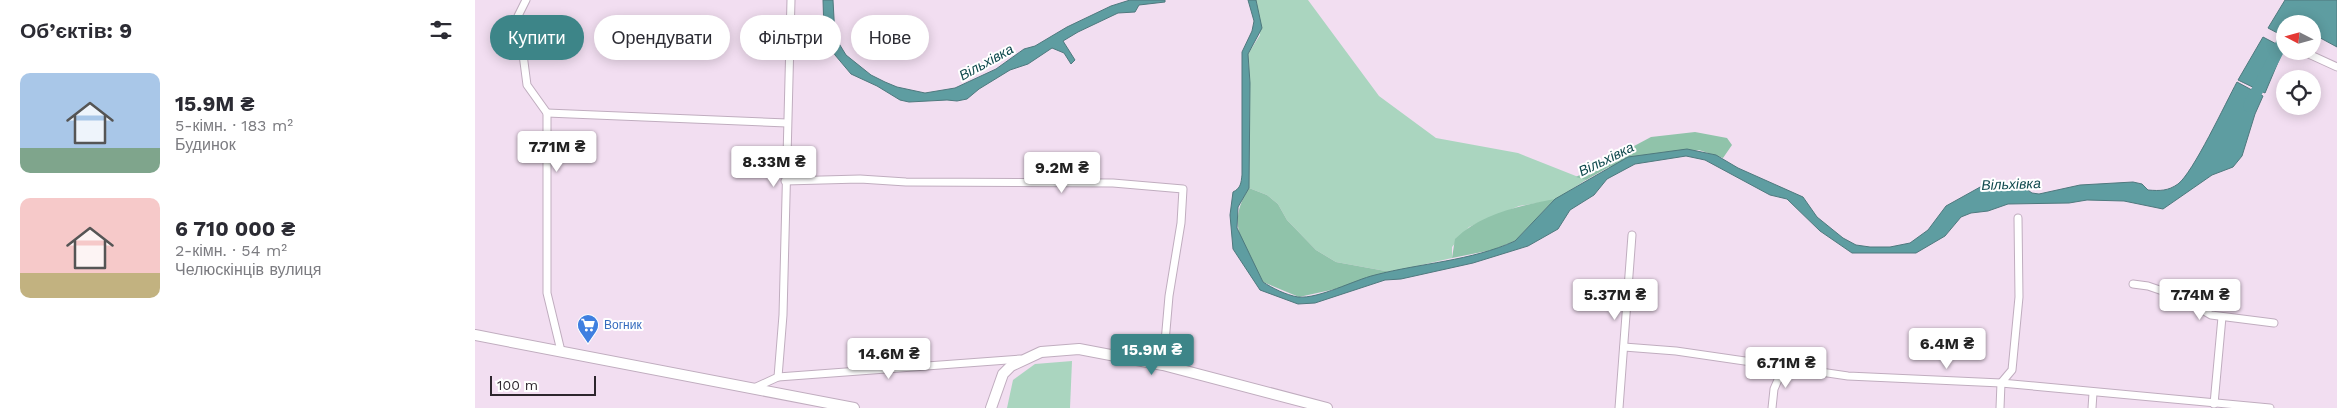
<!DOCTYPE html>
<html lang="uk">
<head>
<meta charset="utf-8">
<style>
  body { margin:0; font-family:"Work Sans",sans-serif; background:#f2f2f3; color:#2b2b33; height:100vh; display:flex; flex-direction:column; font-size:19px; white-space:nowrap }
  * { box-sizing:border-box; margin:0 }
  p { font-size:16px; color:#7c7c81 }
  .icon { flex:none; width:28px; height:28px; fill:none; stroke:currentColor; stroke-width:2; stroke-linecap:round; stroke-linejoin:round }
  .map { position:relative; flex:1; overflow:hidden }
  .panel { display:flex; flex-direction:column; background:#fff; width:475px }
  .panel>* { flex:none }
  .guide { position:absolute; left:15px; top:15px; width:475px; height:45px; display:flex; gap:10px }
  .needle { width:32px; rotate:276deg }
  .controls { position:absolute; left:1801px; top:15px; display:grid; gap:10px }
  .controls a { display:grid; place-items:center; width:45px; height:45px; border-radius:50%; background:#fff; box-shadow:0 2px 12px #0003; font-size:25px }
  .scale { position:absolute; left:15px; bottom:12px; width:106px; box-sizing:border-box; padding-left:5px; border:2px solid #2d262d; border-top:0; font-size:14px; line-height:18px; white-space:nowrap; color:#2d262d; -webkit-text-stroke:4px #fff; paint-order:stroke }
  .price { position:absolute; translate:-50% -42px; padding:0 11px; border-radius:5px; background:#fff; color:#222; font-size:16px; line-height:32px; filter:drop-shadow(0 1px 2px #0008) }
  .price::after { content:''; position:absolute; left:50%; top:30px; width:15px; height:11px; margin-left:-8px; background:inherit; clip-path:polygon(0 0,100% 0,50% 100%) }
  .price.on { background:#3d8588; color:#fff }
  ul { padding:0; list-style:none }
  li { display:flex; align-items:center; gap:15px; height:125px; padding:0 20px }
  li span { display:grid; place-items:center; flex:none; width:140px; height:100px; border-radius:10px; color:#555 }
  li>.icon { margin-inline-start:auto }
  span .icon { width:60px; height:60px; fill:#fffc; stroke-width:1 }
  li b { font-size:21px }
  h2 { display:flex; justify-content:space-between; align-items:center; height:60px; padding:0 20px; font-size:21px }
  .pill { padding:0 18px; border-radius:22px; background:#fff; box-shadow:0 2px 12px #0003; font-size:18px; line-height:45px }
  .pill.on { background:#3d8588; color:#fff }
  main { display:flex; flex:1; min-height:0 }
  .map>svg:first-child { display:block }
  .green { fill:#aad5bf }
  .forest { fill:#90c3aa }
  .water { fill:#5e9da1; stroke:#4f797e }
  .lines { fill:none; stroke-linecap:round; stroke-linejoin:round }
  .river { stroke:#5e9da1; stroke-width:12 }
  .street-casing { stroke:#c0adbf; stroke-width:9 }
  .secondary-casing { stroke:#c0adbf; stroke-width:12 }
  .street { stroke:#fff; stroke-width:7 }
  .secondary { stroke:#fff; stroke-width:10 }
  .labels { text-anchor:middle; stroke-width:4; stroke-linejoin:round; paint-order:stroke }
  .shop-label { font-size:12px; fill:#366cbe; stroke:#fff; text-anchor:start }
  .water-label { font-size:14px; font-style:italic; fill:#0f494d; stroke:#fff }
</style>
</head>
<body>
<main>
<section class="panel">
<h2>Об’єктів: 9<svg class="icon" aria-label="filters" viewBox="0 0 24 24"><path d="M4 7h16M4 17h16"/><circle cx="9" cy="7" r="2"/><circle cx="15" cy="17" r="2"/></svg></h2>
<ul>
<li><span style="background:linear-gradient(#a9c7e8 75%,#7fa58c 0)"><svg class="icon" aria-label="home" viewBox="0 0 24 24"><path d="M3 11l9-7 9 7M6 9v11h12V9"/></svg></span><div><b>15.9M ₴</b><p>5-кімн. · 183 m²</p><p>Будинок</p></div></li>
<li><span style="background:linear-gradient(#f6c9c9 75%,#c2b280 0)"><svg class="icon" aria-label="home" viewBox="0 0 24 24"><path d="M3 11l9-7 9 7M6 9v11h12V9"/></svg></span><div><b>6 710 000 ₴</b><p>2-кімн. · 54 m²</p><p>Челюскінців вулиця</p></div></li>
</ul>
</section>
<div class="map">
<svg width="1862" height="408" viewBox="0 0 1862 408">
  <rect width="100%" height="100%" fill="#f2def1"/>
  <!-- green -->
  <g class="green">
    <path d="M 781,0 L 833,0 L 904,96 L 961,138 L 1043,153 L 1111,180 L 1080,200 L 1044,206 L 994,227 L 977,247 L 977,258 L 916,272 L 861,262 L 841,250 L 812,220 L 803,204 L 792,195 L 774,188 L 775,83 L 773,54 L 785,35 Z"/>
    <path d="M 597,361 L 595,408 L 532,408 L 538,380 L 560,364 Z"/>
  </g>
  <!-- forest -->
  <g class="forest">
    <path d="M 1220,132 L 1252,138 L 1257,145 L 1248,158 L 1224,150 L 1134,167 L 1111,180 L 1101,177 L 1176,137 Z"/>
    <path d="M 774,188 L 792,195 L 803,204 L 812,220 L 841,250 L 861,262 L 916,272 L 865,288 L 824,297 L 788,282 C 769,247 750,225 774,188 Z"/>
    <path d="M 1080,199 L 1040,241 L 1017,250 L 977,258 L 980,239 C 1007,213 1044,206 1080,199 Z"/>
  </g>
  <!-- water -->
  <g class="water">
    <path d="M 348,0 L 358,0 L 360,37 L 371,55 L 396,75 L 410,82 L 422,87 L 450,93 L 480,88 L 521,69 L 549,49 L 560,46 L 592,27 L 636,6 L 655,0 L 690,0 L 690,2 L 664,5 L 660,12 L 643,13 L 603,32 L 588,41 L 600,60 L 596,64 L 589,53 L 577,48 L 553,64 L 535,70 L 504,89 L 492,99 L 482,101 L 472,100 L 434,102 L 425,100 L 402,86 L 376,74 L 360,55 L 349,32 Z"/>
    <path d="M 773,0 L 781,0 L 787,28 L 773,54 L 775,83 L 774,188 L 763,207 L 762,228 L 788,282 C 797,288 811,295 823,297 C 844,299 879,280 900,275 C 946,263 996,261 1040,241 L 1080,199 L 1153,157 L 1212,149 L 1241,155 L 1263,168 L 1328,197 L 1342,217 L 1368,238 L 1381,245 L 1395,247 L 1415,247 L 1435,243 L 1453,230 L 1471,206 L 1507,186 L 1547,186 L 1557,193 L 1564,194 L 1605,185 L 1658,182 L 1667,184 L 1673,190 C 1685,191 1693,191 1703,184 C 1718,173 1751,102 1762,82 L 1788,96 L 1780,114 L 1767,156 L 1758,167 L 1737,175 L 1688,209 L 1649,201 L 1612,200 L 1594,203 L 1533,204 L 1513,211 L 1496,213 L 1486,217 L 1470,236 L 1441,253 L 1377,253 L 1345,231 L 1312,199 L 1295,195 L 1230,160 L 1211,156 L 1160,164 L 1132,179 L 1119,195 L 1095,210 L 1083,229 L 1053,246 L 998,263 L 926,279 L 910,280 L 840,303 L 823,304 L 785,290 L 758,249 L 755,215 L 758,192 C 766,188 766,183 767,175 L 767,52 L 777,31 L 779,21 Z"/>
    <path d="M 1810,0 L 1862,0 L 1862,47 L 1838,34 L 1838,24 L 1810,24 L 1810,37 L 1793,28 Z"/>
    <path d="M 1788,37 L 1809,48 L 1790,93 L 1763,80 Z"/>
  </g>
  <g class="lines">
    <!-- river -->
    <path class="river" d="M 1774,106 L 1810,37"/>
    <!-- street casing -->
    <g class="street-casing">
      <g id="street">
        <path d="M 51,0 L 43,16 L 52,85 L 72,113 L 72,293 L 86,351"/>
        <path d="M 1827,51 L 1862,67"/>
        <path d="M 72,113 L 312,123"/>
        <path d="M 310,181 L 385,179 L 431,182 L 638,183 L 708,189 L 706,223 L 694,296 L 688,365"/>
        <path d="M 1658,284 L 1673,286 L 1705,297 L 1736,315 L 1799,323"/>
        <path d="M 1149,347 L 1201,351 L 1373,376 L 1526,383 L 1795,408"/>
        <path d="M 303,377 L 308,315 L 316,0"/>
        <path d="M 279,388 L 303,377 L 545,359"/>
        <path d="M 1739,404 L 1747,317"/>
        <path d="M 1144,408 L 1157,235"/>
        <path d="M 1297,408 L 1299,389 L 1309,366"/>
        <path d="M 1525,408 L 1526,383 L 1537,370 L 1544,297 L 1543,218"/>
        <path d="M 1617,408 L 1618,393"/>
      </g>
    </g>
    <!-- secondary casing -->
    <g class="secondary-casing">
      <g id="secondary">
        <path d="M 0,335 L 379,408"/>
        <path d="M 516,408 L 528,374 L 536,366 L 566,352 L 604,349 L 688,365 L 852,408"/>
      </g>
    </g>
    <!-- street -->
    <use href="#street" class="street"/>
    <!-- secondary -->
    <use href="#secondary" class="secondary"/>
  </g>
  <!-- icons -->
  <defs>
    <g id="supermarket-pin" transform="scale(1.125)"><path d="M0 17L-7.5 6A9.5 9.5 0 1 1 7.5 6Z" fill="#3f7fe0" stroke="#fff"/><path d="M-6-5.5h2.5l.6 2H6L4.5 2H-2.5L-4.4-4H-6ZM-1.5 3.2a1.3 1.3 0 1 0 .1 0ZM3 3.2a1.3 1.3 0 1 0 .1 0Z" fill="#fff"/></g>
  </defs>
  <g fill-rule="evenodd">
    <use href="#supermarket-pin" x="113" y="325"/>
  </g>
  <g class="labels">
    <!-- shop labels -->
    <g class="shop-label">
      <text x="129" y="329">Вогник</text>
    </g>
    <!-- water labels -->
    <g class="water-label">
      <text transform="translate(511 62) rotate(-29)" y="5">Вільхівка</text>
      <text transform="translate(1131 159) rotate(-26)" y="5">Вільхівка</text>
      <text transform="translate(1536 184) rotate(-2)" y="5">Вільхівка</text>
    </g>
  </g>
</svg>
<div class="controls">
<a><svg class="needle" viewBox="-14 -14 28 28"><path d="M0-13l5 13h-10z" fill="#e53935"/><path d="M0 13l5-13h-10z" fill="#7c7c81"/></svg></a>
<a><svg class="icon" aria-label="locate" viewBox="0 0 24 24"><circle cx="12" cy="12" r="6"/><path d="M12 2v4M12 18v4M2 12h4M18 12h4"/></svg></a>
</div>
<div class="scale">100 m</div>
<b class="price" style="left:82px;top:173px">7.71M ₴</b>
<b class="price" style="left:299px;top:188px">8.33M ₴</b>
<b class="price" style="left:587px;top:194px">9.2M ₴</b>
<b class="price" style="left:1140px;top:321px">5.37M ₴</b>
<b class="price" style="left:1725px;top:321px">7.74M ₴</b>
<b class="price" style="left:1472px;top:370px">6.4M ₴</b>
<b class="price on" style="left:677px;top:376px">15.9M ₴</b>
<b class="price" style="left:414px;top:380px">14.6M ₴</b>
<b class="price" style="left:1311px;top:389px">6.71M ₴</b>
<div class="guide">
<a class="pill on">Купити</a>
<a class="pill">Орендувати</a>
<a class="pill">Фільтри</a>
<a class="pill">Нове</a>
</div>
</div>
</main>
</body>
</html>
